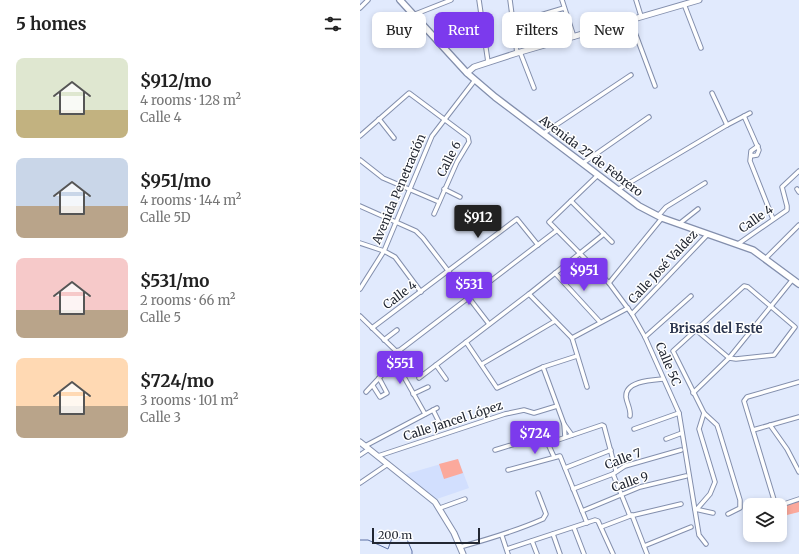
<!DOCTYPE html>
<html lang="en">
<head>
<meta charset="utf-8">
<style>
  body { margin:0; font-family:Merriweather,serif; background:#f6f6f6; color:#222; height:100vh; display:flex; flex-direction:column; font-size:15px; white-space:nowrap }
  * { box-sizing:border-box; margin:0 }
  p { font-size:13px; color:#767676 }
  .icon { flex:none; width:22px; height:22px; fill:none; stroke:currentColor; stroke-width:2; stroke-linecap:round; stroke-linejoin:round }
  .map { position:relative; flex:1; overflow:hidden }
  .side { display:flex; flex-direction:column; background:#fff; width:360px }
  .side>* { flex:none }
  .hud { position:absolute; left:12px; top:12px; width:367px; height:36px; display:flex; gap:8px }
  .fabs { position:absolute; left:383px; top:498px; display:grid; gap:8px }
  .fabs a { display:grid; place-items:center; width:44px; height:44px; border-radius:8px; background:#fff; box-shadow:0 2px 6px #0003; font-size:20px }
  .scale { position:absolute; left:12px; bottom:10px; width:108px; box-sizing:border-box; padding-left:4px; border:2px solid #222732; border-top:0; font-size:11px; line-height:14px; white-space:nowrap; color:#222732; -webkit-text-stroke:3px #fff; paint-order:stroke }
  .price { position:absolute; translate:-50% -34px; padding:0 9px; border-radius:4px; background:#7c3aed; color:#fff; font-size:13px; line-height:26px; filter:drop-shadow(0 1px 2px #0008) }
  .price::after { content:''; position:absolute; left:50%; top:24px; width:12px; height:9px; margin-left:-6px; background:inherit; clip-path:polygon(0 0,100% 0,50% 100%) }
  .price.active { background:#222; color:#fff }
  ul { padding:0; list-style:none }
  li { display:flex; align-items:center; gap:12px; height:100px; padding:0 16px }
  li span { display:grid; place-items:center; flex:none; width:112px; height:80px; border-radius:8px; color:#555 }
  li>.icon { margin-inline-start:auto }
  span .icon { width:48px; height:48px; fill:#fffc; stroke-width:1 }
  li b { font-size:17px }
  h2 { display:flex; justify-content:space-between; align-items:center; height:48px; padding:0 16px; font-size:17px }
  .pill { padding:0 14px; border-radius:8px; background:#fff; box-shadow:0 2px 6px #0003; font-size:14px; line-height:36px }
  .pill.active { background:#7c3aed; color:#fff }
  main { display:flex; flex:1; min-height:0 }
  .map>svg:first-child { display:block }
  .built { fill:#d2dffe }
  .green { fill:#fba99c }
  .lines { fill:none; stroke-linecap:round; stroke-linejoin:round }
  .stream { stroke:#5c70a4; stroke-width:1 }
  .street-casing { stroke:#838fad; stroke-width:5.5 }
  .secondary-casing { stroke:#838fad; stroke-width:7 }
  .primary-casing { stroke:#838fad; stroke-width:8 }
  .street { stroke:#fff; stroke-width:3.5 }
  .secondary { stroke:#fff; stroke-width:5 }
  .primary { stroke:#fff; stroke-width:5.5 }
  .labels { text-anchor:middle; stroke-width:3; stroke-linejoin:round; paint-order:stroke }
  .street-label { font-size:12px; fill:#222732; stroke:#fff }
  .neighbourhood-label { font-size:13px; font-weight:bold; fill:#2b354e; stroke:#fff }
</style>
</head>
<body>
<main>
<section class="side">
<h2>5 homes<svg class="icon" aria-label="filters" viewBox="0 0 24 24"><path d="M4 7h16M4 17h16"/><circle cx="9" cy="7" r="2"/><circle cx="15" cy="17" r="2"/></svg></h2>
<ul>
<li><span style="background:linear-gradient(#dfe7d0 65%,#c2b280 0)"><svg class="icon" aria-label="home" viewBox="0 0 24 24"><path d="M3 11l9-7 9 7M6 9v11h12V9"/></svg></span><div><b>$912/mo</b><p>4 rooms · 128 m²</p><p>Calle 4</p></div></li>
<li><span style="background:linear-gradient(#c9d6e8 60%,#b9a48a 0)"><svg class="icon" aria-label="home" viewBox="0 0 24 24"><path d="M3 11l9-7 9 7M6 9v11h12V9"/></svg></span><div><b>$951/mo</b><p>4 rooms · 144 m²</p><p>Calle 5D</p></div></li>
<li><span style="background:linear-gradient(#f6c9c9 65%,#b9a48a 0)"><svg class="icon" aria-label="home" viewBox="0 0 24 24"><path d="M3 11l9-7 9 7M6 9v11h12V9"/></svg></span><div><b>$531/mo</b><p>2 rooms · 66 m²</p><p>Calle 5</p></div></li>
<li><span style="background:linear-gradient(#ffd9b3 60%,#b9a48a 0)"><svg class="icon" aria-label="home" viewBox="0 0 24 24"><path d="M3 11l9-7 9 7M6 9v11h12V9"/></svg></span><div><b>$724/mo</b><p>3 rooms · 101 m²</p><p>Calle 3</p></div></li>
</ul>
</section>
<div class="map">
<svg width="439" height="554" viewBox="0 0 439 554">
  <rect width="100%" height="100%" fill="#e1eafd"/>
  <!-- built -->
  <path class="built" d="M 98,459 L 109,488 L 74,500 L 43,475 Z"/>
  <!-- green -->
  <g class="green">
    <path d="M 98,459 L 103,473 L 84,479 L 79,464 Z"/>
    <path d="M 439,501 L 439,512 L 427,515 L 424,506 Z"/>
  </g>
  <g class="lines">
    <!-- stream -->
    <path class="stream" d="M 0,540 L 8,540 L 28,549 L 32,538 L 46,537 L 52,551 L 52,554"/>
    <!-- street casing -->
    <g class="street-casing">
      <g id="street">
        <path d="M 119,0 L 128,62"/>
        <path d="M 150,0 L 157,53"/>
        <path d="M 202,0 L 214,37"/>
        <path d="M 276,0 L 281,16"/>
        <path d="M 324,4 L 341,48"/>
        <path d="M 0,8 L 8,0"/>
        <path d="M 53,15 L 91,0"/>
        <path d="M 270,19 L 295,86"/>
        <path d="M 154,23 L 204,8"/>
        <path d="M 160,52 L 174,88"/>
        <path d="M 352,93 L 367,125"/>
        <path d="M 384,116 L 399,150 L 397,155 L 391,156"/>
        <path d="M 19,119 L 34,138"/>
        <path d="M 184,133 L 271,75"/>
        <path d="M 0,136 L 49,93 L 108,137 L 109,142 L 97,162 L 74,214"/>
        <path d="M 398,146 L 391,151 L 390,161 L 413,219"/>
        <path d="M 0,160 L 23,178 L 79,202"/>
        <path d="M 223,163 L 289,117"/>
        <path d="M 238,175 L 189,222 L 249,283 L 272,314 L 285,337 L 319,413 L 339,535 L 346,544"/>
        <path d="M 84,189 L 100,197"/>
        <path d="M 259,189 L 367,125 L 390,113"/>
        <path d="M 437,189 L 439,192"/>
        <path d="M 211,201 L 252,242"/>
        <path d="M 0,206 L 56,231 L 63,238 L 129,324"/>
        <path d="M 298,216 L 306,207 L 345,183"/>
        <path d="M 319,224 L 338,209"/>
        <path d="M 0,243 L 24,251 L 35,257 L 61,292"/>
        <path d="M 378,244 L 427,210 L 427,206 L 422,187 L 439,171"/>
        <path d="M 406,258 L 439,225"/>
        <path d="M 195,273 L 240,322"/>
        <path d="M 249,283 L 302,218"/>
        <path d="M 0,289 L 24,251 L 72,136 L 115,80"/>
        <path d="M 169,294 L 212,338 L 227,387"/>
        <path d="M 272,314 L 348,234"/>
        <path d="M 0,316 L 36,351"/>
        <path d="M 12,328 L 157,219 L 178,245"/>
        <path d="M 336,330 L 369,358 L 376,359 L 414,355 L 435,327 L 388,287 L 384,286 L 313,351 L 344,413 L 357,425 L 359,431 L 380,500 L 380,508 L 368,514"/>
        <path d="M 285,337 L 331,296"/>
        <path d="M 212,338 L 268,308"/>
        <path d="M 24,340 L 37,330"/>
        <path d="M 106,342 L 137,388 L 183,367 L 217,356"/>
        <path d="M 36,351 L 40,350 L 196,231"/>
        <path d="M 36,351 L 35,361 L 65,414"/>
        <path d="M 122,364 L 195,321"/>
        <path d="M 76,365 L 86,379"/>
        <path d="M 183,367 L 204,424 L 205,437"/>
        <path d="M 59,378 L 169,294 L 244,234"/>
        <path d="M 439,382 L 387,397 L 384,401 L 415,503 L 421,505 L 439,499"/>
        <path d="M 13,386 L 20,397 L 27,393 L 19,378"/>
        <path d="M 6,392 L 35,361"/>
        <path d="M 333,393 L 369,358 L 433,279"/>
        <path d="M 53,394 L 68,387"/>
        <path d="M 73,410 L 81,426"/>
        <path d="M 270,416 C 271,409 267,404 266,397 C 265,381 292,380 303,379"/>
        <path d="M 204,424 L 212,435"/>
        <path d="M 410,425 L 427,449 L 439,472"/>
        <path d="M 274,429 L 319,413"/>
        <path d="M 393,430 L 439,417"/>
        <path d="M 306,439 L 322,433"/>
        <path d="M 189,443 L 242,425 L 244,426 L 256,471"/>
        <path d="M 5,446 L 77,408"/>
        <path d="M 135,450 L 184,435 L 194,457"/>
        <path d="M 0,455 L 9,449"/>
        <path d="M 18,456 L 145,414 L 164,410 L 174,413 L 197,406"/>
        <path d="M 205,468 L 251,450"/>
        <path d="M 148,470 L 200,456 L 227,523"/>
        <path d="M 253,474 L 270,516"/>
        <path d="M 0,483 L 28,464"/>
        <path d="M 213,489 L 253,474 L 265,466 L 321,450"/>
        <path d="M 80,508 L 105,499"/>
        <path d="M 335,509 L 353,513"/>
        <path d="M 337,509 L 350,494 L 355,482 L 339,429 L 344,413"/>
        <path d="M 222,511 L 280,487 L 326,476"/>
        <path d="M 272,515 L 287,554"/>
        <path d="M 241,527 L 270,516 L 321,504"/>
        <path d="M 214,528 L 224,554"/>
        <path d="M 193,534 L 200,554"/>
        <path d="M 142,536 L 148,554"/>
        <path d="M 172,541 L 177,554"/>
        <path d="M 284,546 L 331,527"/>
        <path d="M 100,547 C 129,539 156,531 183,519 L 186,514 L 178,493"/>
        <path d="M 147,549 L 235,520 L 238,521 L 253,554"/>
      </g>
    </g>
    <!-- secondary casing -->
    <g class="secondary-casing">
      <g id="secondary">
        <path d="M 107,73 L 114,67 L 157,53 L 339,0"/>
        <path d="M 0,442 L 75,502 L 94,533 L 103,554"/>
      </g>
    </g>
    <!-- primary casing -->
    <g class="primary-casing">
      <path id="primary" d="M 40,0 L 107,73 L 135,97 L 279,206 L 302,218 L 393,250 L 439,284"/>
    </g>
    <!-- street -->
    <use href="#street" class="street"/>
    <!-- secondary -->
    <use href="#secondary" class="secondary"/>
    <!-- primary -->
    <use href="#primary" class="primary"/>
  </g>
  <g class="labels">
    <!-- street labels -->
    <g class="street-label">
      <text transform="translate(231 156) rotate(37)" y="4">Avenida 27 de Febrero</text>
      <text transform="translate(89 159) rotate(-63)" y="4">Calle 6</text>
      <text transform="translate(39 189) rotate(-67)" y="4">Avenida Penetración</text>
      <text transform="translate(396 219) rotate(-35)" y="4">Calle 4</text>
      <text transform="translate(303 267) rotate(-47)" y="4">Calle José Valdez</text>
      <text transform="translate(40 295) rotate(-37)" y="4">Calle 4</text>
      <text transform="translate(308 364) rotate(67)" y="4">Calle 5C</text>
      <text transform="translate(93 421) rotate(-18)" y="4">Calle Jancel López</text>
      <text transform="translate(263 459) rotate(-21)" y="4">Calle 7</text>
      <text transform="translate(270 482) rotate(-19)" y="4">Calle 9</text>
    </g>
    <!-- neighbourhood labels -->
    <g class="neighbourhood-label">
      <text x="356" y="333">Brisas del Este</text>
    </g>
  </g>
</svg>
<div class="fabs">
<a><svg class="icon" aria-label="layers" viewBox="0 0 24 24"><path d="M12 4l9 5-9 5-9-5zM3 14l9 5 9-5"/></svg></a>
</div>
<div class="scale">200 m</div>
<b class="price active" style="left:118px;top:239px">$912</b>
<b class="price" style="left:224px;top:292px">$951</b>
<b class="price" style="left:109px;top:306px">$531</b>
<b class="price" style="left:40px;top:385px">$551</b>
<b class="price" style="left:175px;top:455px">$724</b>
<div class="hud">
<a class="pill">Buy</a>
<a class="pill active">Rent</a>
<a class="pill">Filters</a>
<a class="pill">New</a>
</div>
</div>
</main>
</body>
</html>
